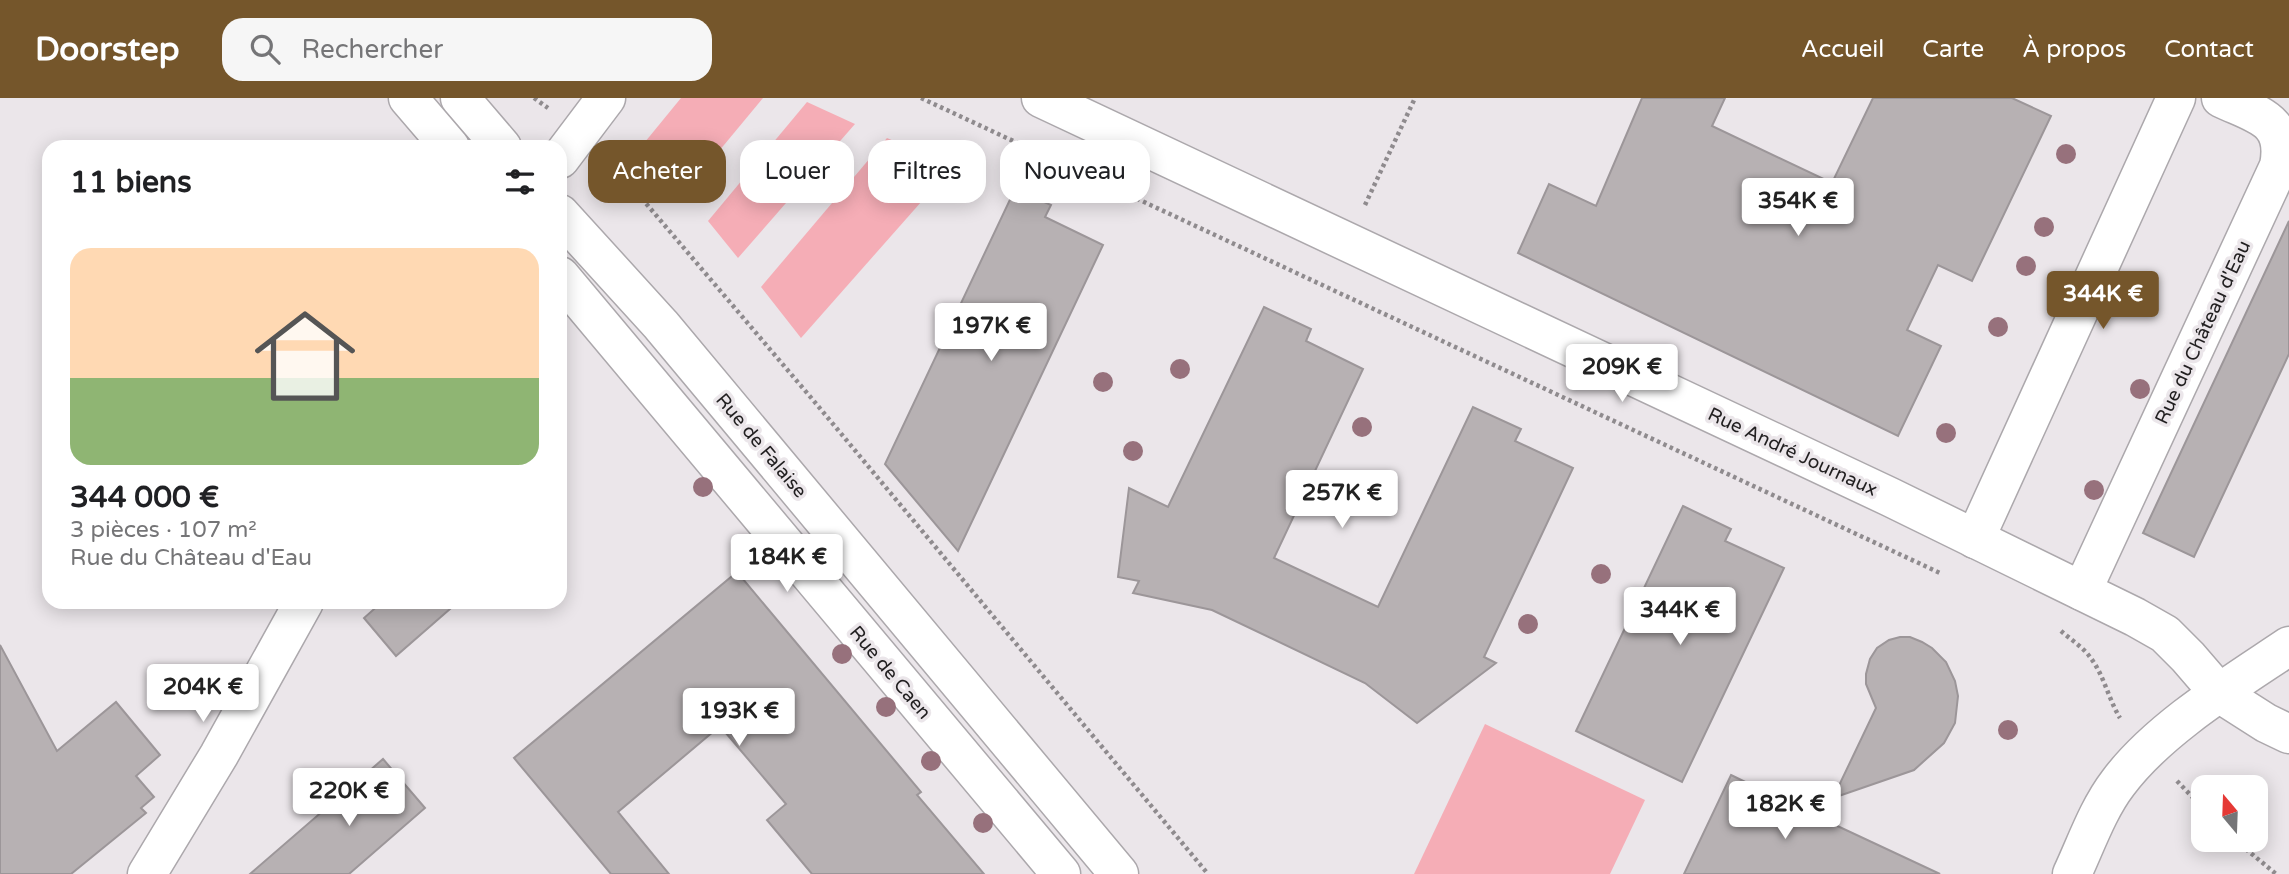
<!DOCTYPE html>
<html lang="fr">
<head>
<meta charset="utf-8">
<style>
  body { margin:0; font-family:"Varela Round",sans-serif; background:#f6f6f6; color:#202124; height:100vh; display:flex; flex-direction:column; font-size:26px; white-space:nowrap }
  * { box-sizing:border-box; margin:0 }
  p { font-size:23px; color:#757577 }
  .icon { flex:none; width:38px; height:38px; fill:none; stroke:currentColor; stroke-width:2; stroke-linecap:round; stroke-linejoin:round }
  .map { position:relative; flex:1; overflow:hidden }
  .panel { position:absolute; left:42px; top:42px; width:525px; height:469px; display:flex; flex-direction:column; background:#fff; border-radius:21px; box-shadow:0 4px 18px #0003 }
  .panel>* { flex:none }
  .hud { position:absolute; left:588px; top:42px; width:665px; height:63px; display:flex; gap:14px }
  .needle { width:46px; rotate:341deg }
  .buttons { position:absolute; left:2191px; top:677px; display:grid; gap:14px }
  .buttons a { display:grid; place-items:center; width:77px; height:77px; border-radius:14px; background:#fff; box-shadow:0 4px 18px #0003; font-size:35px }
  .price { position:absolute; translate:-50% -60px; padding:0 16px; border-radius:7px; background:#fff; color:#222; font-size:23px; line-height:46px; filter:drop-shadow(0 2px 4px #0008) }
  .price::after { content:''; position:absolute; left:50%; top:42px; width:21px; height:16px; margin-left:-10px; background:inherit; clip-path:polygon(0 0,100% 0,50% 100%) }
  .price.current { background:#75562b; color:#fff }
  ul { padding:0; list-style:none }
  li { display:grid; align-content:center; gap:14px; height:371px; padding:0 28px }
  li+li { border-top:2px solid #e0e0e0 }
  li span { display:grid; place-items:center; height:217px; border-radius:21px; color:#555 }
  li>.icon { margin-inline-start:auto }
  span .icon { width:126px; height:126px; fill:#fffc; stroke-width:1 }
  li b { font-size:30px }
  h2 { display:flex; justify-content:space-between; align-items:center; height:84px; padding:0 28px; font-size:30px }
  .pill { padding:0 24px; border-radius:21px; background:#fff; box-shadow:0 4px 18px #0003; font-size:24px; line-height:63px }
  .pill.current { background:#75562b; color:#fff }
  header { display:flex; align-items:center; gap:42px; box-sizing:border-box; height:98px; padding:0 35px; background:#75562b; color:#fff }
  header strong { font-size:33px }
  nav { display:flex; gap:38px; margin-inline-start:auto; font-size:24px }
  .search { width:490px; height:63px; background:#f6f6f6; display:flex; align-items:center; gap:18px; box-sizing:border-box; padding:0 24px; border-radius:21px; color:#757577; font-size:26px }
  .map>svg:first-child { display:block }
  .green { fill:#f5adb6 }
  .building { fill:#b7b1b3; stroke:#9c9699; stroke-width:2 }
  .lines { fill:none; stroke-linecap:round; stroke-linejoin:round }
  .minor-casing { stroke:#aca8ac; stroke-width:41 }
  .tertiary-casing { stroke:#aca8ac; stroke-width:41 }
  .secondary-casing { stroke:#aca8ac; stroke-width:41 }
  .path { stroke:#8f8b8e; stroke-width:4.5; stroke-dasharray:3.5 3.5; stroke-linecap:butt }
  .minor { stroke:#fff; stroke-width:38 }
  .tertiary { stroke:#fff; stroke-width:38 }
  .secondary { stroke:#fff; stroke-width:38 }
  .tree { fill:#97717c }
  .labels { text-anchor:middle; stroke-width:7; stroke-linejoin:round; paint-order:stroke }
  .street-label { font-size:19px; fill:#211f20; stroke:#ebe6ea }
</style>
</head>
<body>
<header>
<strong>Doorstep</strong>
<div class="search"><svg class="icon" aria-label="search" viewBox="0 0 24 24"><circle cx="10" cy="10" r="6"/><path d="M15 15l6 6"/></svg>Rechercher</div>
<nav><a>Accueil</a><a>Carte</a><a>À propos</a><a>Contact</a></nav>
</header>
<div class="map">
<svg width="2289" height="776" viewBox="0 0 2289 776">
  <rect width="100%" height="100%" fill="#ebe6ea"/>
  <!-- green -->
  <g class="green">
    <path d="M 681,0 L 763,0 L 685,94 L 645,44 Z"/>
    <path d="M 807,4 L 855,26 L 738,160 L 708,123 Z"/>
    <path d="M 887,40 L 952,69 L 801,240 L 761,189 Z"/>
    <path d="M 1485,626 L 1645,702 L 1610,776 L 1414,776 Z"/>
  </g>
  <!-- building -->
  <g class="building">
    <path d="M 1642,0 L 1725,0 L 1712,28 L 1832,85 L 1873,0 L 2012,0 L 2051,18 L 1972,183 L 1938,167 L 1907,232 L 1941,248 L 1898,338 L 1518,155 L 1549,86 L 1596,108 Z"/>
    <path d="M 1015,91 L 1051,107 L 1045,119 L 1103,147 L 958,453 L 885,366 Z"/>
    <path d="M 2289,123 L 2289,256 L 2194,459 L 2143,435 Z"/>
    <path d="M 1264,209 L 1311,231 L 1306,243 L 1363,271 L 1274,460 L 1378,509 L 1473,309 L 1521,331 L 1515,343 L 1573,370 L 1484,559 L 1496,565 L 1417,625 L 1365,585 L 1212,512 L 1133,495 L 1139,483 L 1118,479 L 1129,390 L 1168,409 Z"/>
    <path d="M 1683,408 L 1731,431 L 1725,443 L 1784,470 L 1682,684 L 1576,633 Z"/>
    <path d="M 737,474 L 921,694 L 917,697 L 984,776 L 812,776 L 767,722 L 786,706 L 720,628 L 618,714 L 669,776 L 611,776 L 514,660 Z"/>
    <path d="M 382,504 L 458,504 L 396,558 L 364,520 Z"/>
    <path d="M 1900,539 L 1910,539 L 1922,544 L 1932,550 L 1946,564 L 1955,583 L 1958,598 L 1955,625 L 1944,645 L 1914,672 L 1833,700 L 1876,610 L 1866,586 L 1866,576 L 1870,561 L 1877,550 L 1889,542 Z"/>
    <path d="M 0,547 L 57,653 L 116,604 L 160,657 L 136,678 L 154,699 L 141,710 L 146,715 L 71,776 L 0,776 Z"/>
    <path d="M 383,661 L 425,710 L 349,776 L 250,776 Z"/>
    <path d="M 1731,677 L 1801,711 L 1940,776 L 1684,776 Z"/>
  </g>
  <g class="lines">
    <!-- minor casing -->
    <g class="minor-casing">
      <g id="minor">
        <path d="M 1041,0 L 1890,399 L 2135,519 L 2165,536 L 2188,559 L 2219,595 L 2266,625 L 2289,636"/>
        <path d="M 560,61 L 606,0"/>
        <path d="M 1975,441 L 2176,0"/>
        <path d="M 2082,493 L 2279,68 C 2288,21 2257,17 2221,0"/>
        <path d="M 2072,776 C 2086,746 2098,711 2118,685 C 2158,631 2234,585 2289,548"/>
      </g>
    </g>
    <!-- tertiary casing -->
    <g class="tertiary-casing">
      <path id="tertiary" d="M 147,776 L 219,657 L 304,504"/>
    </g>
    <!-- secondary casing -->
    <g class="secondary-casing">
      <g id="secondary">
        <path d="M 408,0 L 450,49"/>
        <path d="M 460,0 L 502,49"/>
        <path d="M 560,116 L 661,227 L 1119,776"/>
        <path d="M 560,178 L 1061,776"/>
      </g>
    </g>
    <!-- path -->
    <g class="path">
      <path d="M 534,0 L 548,10"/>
      <path d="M 921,0 L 1940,475"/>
      <path d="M 610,63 L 813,302 L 1208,776"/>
      <path d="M 1365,107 L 1415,0"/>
      <path d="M 2061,533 C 2070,541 2083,549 2090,559 C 2104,577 2108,600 2120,620"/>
      <path d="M 2177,683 L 2203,710"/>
      <path d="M 2235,742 L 2276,776"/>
    </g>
    <!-- minor -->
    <use href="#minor" class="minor"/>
    <!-- tertiary -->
    <use href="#tertiary" class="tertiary"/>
    <!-- secondary -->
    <use href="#secondary" class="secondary"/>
  </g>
  <!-- trees -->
  <g class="tree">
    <circle cx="2066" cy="56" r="10"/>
    <circle cx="2044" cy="129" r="10"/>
    <circle cx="2026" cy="168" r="10"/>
    <circle cx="1998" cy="229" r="10"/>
    <circle cx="1180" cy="271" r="10"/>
    <circle cx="1103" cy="284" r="10"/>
    <circle cx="2140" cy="291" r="10"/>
    <circle cx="1362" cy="329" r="10"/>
    <circle cx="1946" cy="335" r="10"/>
    <circle cx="1133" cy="353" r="10"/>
    <circle cx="703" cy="389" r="10"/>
    <circle cx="2094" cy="392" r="10"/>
    <circle cx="1371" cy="403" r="10"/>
    <circle cx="1601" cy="476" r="10"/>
    <circle cx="1528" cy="526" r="10"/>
    <circle cx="842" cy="556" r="10"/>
    <circle cx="886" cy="609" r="10"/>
    <circle cx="2008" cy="632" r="10"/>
    <circle cx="931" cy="663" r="10"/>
    <circle cx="983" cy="725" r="10"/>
  </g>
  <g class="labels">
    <!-- street labels -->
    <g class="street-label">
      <text transform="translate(2202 234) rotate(-65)" y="7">Rue du Château d'Eau</text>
      <text transform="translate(762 347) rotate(50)" y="7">Rue de Falaise</text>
      <text transform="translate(1793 353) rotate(25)" y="7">Rue André Journaux</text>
      <text transform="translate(891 574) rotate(50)" y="7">Rue de Caen</text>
    </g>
  </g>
</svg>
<div class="buttons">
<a><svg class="needle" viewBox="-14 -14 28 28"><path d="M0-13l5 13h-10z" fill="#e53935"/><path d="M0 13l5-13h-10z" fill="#757577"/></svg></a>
</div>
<b class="price" style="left:1798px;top:140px">354K €</b>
<b class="price current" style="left:2103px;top:233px">344K €</b>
<b class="price" style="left:991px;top:265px">197K €</b>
<b class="price" style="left:1622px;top:306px">209K €</b>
<b class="price" style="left:1342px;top:432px">257K €</b>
<b class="price" style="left:787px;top:496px">184K €</b>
<b class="price" style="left:1680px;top:549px">344K €</b>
<b class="price" style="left:203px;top:626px">204K €</b>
<b class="price" style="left:739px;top:650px">193K €</b>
<b class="price" style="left:349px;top:730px">220K €</b>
<b class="price" style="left:1785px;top:743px">182K €</b>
<div class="hud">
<a class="pill current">Acheter</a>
<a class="pill">Louer</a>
<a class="pill">Filtres</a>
<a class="pill">Nouveau</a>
</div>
<section class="panel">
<h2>11 biens<svg class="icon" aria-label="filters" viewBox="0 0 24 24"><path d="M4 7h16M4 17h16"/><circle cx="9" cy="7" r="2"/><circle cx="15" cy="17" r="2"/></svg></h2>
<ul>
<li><span style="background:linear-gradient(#ffd9b3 60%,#8fb573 0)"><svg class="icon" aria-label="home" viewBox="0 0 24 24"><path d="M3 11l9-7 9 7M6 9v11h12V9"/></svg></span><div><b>344 000 €</b><p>3 pièces · 107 m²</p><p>Rue du Château d'Eau</p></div></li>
</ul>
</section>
</div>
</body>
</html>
